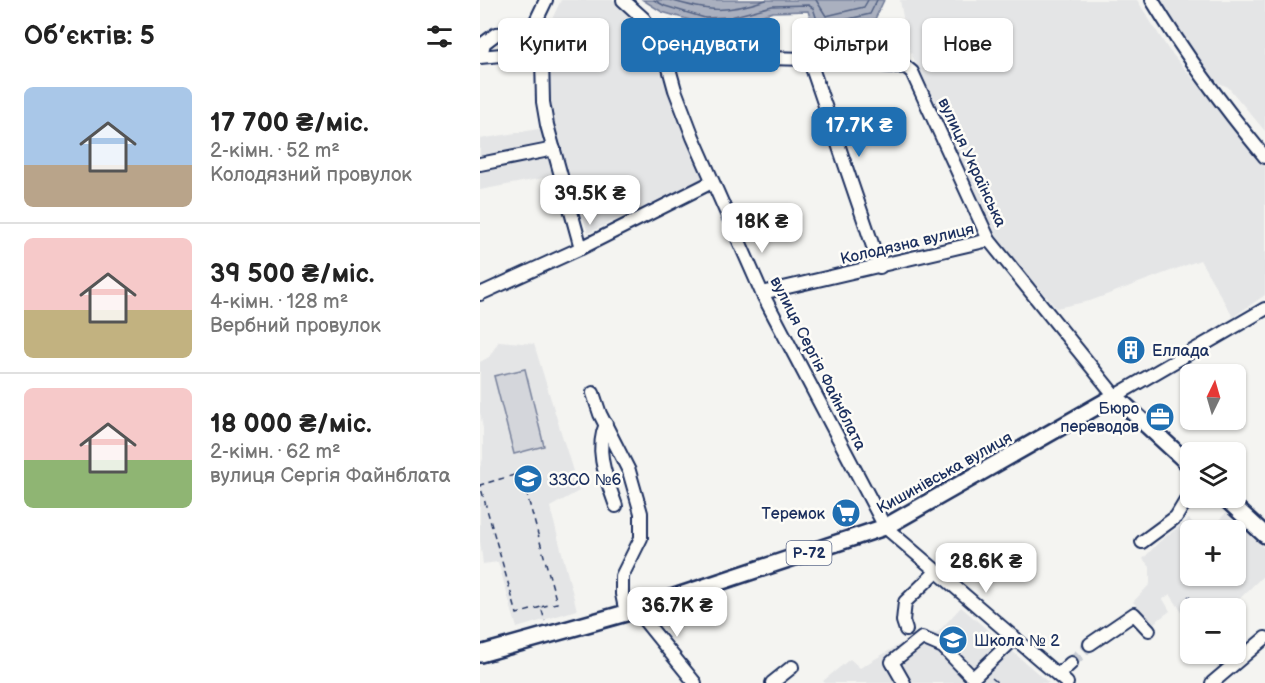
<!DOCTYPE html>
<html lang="uk">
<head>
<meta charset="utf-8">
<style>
  body { margin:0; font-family:"Balsamiq Sans",sans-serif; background:#f6f6f6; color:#222; height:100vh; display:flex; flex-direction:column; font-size:22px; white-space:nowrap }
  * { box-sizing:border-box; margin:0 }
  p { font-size:20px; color:#767676 }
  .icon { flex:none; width:33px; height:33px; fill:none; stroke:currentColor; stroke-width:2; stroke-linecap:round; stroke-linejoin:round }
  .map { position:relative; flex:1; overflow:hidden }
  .drawer { display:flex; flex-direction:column; background:#fff; width:480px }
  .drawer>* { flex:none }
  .banner { position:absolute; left:18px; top:18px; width:570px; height:54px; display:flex; gap:12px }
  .needle { width:39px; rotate:5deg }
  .fabs { position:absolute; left:700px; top:364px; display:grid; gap:12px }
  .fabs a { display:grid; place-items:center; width:66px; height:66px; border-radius:9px; background:#fff; box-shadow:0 2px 4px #0004; font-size:30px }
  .price { position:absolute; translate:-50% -51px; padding:0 14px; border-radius:12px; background:#fff; color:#222; font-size:20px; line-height:39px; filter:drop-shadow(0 2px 3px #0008) }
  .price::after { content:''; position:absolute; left:50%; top:36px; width:18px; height:14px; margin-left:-9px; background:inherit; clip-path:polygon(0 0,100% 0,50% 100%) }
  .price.selected { background:#1f6fb2; color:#fff }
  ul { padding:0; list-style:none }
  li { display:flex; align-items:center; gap:18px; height:150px; padding:0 24px }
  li+li { border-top:2px solid #e0e0e0 }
  li span { display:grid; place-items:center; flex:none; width:168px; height:120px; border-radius:9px; color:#555 }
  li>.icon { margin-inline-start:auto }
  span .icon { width:72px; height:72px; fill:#fffc; stroke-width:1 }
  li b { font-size:26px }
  h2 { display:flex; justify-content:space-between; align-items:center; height:72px; padding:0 24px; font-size:26px }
  .tag { padding:0 21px; border-radius:9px; background:#fff; box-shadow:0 2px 4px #0004; font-size:21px; line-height:54px }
  .tag.selected { background:#1f6fb2; color:#fff }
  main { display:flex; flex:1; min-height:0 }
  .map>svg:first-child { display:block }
  .built { fill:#e4e5e6 }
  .green { fill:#d4d6db; stroke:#78829c; stroke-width:1.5 }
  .water { fill:#aab0bf; stroke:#717c98; stroke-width:1.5 }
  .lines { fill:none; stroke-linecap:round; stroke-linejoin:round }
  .shore { stroke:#546385; stroke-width:1.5 }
  .minor-tunnel { stroke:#c9cdd4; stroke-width:12; stroke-dasharray:12 6; stroke-linecap:butt }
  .minor-casing { stroke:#1b2f5e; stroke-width:16 }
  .major-casing { stroke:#1b2f5e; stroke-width:20 }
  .path { stroke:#1b2f5e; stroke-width:1.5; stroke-dasharray:6 4.5; stroke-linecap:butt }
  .minor { stroke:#fdfcf7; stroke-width:12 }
  .major { stroke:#fdfcf7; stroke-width:15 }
  .labels { text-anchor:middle; stroke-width:5; stroke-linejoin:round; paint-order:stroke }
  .shield { fill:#fdfcf7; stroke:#5f6c8c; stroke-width:1.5 }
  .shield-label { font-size:15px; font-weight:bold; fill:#1b2f5e }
  .street-label { font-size:16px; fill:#1b2f5e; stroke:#fdfcf7 }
  .poi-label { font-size:16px; fill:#1b2f5e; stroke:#fdfcf7; text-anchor:start }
</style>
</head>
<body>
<main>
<section class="drawer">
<h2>Об’єктів: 5<svg class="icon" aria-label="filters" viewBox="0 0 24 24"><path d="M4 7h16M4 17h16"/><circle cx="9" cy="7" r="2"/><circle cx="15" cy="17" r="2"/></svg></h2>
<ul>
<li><span style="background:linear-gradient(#a9c7e8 65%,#b9a48a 0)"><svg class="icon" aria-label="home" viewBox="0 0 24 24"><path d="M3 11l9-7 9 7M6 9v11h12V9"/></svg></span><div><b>17 700 ₴/міс.</b><p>2-кімн. · 52 m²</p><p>Колодязний провулок</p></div></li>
<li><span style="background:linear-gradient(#f6c9c9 60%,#c2b280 0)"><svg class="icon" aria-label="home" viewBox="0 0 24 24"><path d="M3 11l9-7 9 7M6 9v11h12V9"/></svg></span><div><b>39 500 ₴/міс.</b><p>4-кімн. · 128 m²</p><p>Вербний провулок</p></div></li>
<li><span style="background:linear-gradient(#f6c9c9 60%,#8fb573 0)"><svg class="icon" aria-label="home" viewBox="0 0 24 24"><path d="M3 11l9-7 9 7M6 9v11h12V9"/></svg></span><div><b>18 000 ₴/міс.</b><p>2-кімн. · 62 m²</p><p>вулиця Сергія Файнблата</p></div></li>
</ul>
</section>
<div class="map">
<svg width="785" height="683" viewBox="0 0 785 683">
  <rect width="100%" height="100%" fill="#f4f4f1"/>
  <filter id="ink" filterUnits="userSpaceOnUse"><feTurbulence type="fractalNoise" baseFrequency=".0167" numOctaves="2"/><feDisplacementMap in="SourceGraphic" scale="12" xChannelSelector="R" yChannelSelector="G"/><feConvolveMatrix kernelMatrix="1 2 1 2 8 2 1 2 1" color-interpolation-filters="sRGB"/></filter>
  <g filter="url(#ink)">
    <!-- built -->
    <g class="built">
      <path d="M 81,0 L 135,0 L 153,13 L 166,34 L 223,178 L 108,233 L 69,108 L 71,21 Z"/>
      <path d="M 420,0 L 657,0 L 688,49 L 785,164 L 785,295 L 753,317 L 720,260 L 610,301 L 576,308 L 523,246 L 510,225 L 428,46 Z"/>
      <path d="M 677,0 L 785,0 L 785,131 L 748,87 L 726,77 Z"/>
      <path d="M 64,128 L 74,176 L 0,190 L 0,139 Z"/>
      <path d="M 19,341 L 54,344 L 99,491 L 70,507 L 97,610 L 37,628 L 18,562 L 3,564 L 0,541 L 0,467 L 3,459 L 3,429 L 0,412 L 0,362 L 9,357 Z"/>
      <path d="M 746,513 L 785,549 L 785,574 L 749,609 L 711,609 L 711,616 L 707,612 L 703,614 L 690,594 L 683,599 L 690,611 L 674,623 L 653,602 L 670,584 L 670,567 L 663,559 L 679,542 L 709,519 L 722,531 L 711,531 L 711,576 L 756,576 L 756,531 L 728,531 Z"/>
      <path d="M 481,607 L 569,683 L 345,683 L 343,681 L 370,659 L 380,668 L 437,634 L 458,632 Z"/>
    </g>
    <!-- green -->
    <g class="green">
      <path d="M 180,21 L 192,21 L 194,56 L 187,56 Z"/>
      <path d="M 45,369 L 64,446 L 34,454 L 14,376 Z"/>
    </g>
    <!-- water -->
    <path class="water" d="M 163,0 L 404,0 L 395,19 L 342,31 L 333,28 L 328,11 L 293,12 L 251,24 L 224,24 L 182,12 Z"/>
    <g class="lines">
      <!-- shore -->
      <g class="shore">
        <path d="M 174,0 L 185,6 L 225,18 L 251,17 L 292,6 L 328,5 L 333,8 L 338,23 L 343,25 L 390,14 L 397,0"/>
        <path d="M 190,0 C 229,12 246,13 286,0"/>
        <path d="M 336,0 L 346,16 L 384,7 L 388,0"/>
      </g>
      <!-- minor-tunnel -->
      <path class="minor-tunnel" d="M 591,663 L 610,644"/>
      <!-- minor casing -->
      <g class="minor-casing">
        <g id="minor">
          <path d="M 143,0 L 164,19 L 187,61 L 195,90 L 213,137 L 282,293 L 405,527 L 587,683"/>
          <path d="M 672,0 C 707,58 742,105 785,157"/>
          <path d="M 1,56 L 4,43 L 16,34 L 46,32 L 54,25 L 66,0"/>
          <path d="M 0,57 L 52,52 L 62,57 L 63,102 L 67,125 L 101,248"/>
          <path d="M 238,57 L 329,59 L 426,67 L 432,72 L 509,240 L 635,396 L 785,309"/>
          <path d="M 329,59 L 400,267"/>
          <path d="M 0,164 L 74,149"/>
          <path d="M 282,293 L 509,240"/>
          <path d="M 0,294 L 101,248 L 232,182"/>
          <path d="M 113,393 L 120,414 L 149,471 L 161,513 L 161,538 L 142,576 L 142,594 L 146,613"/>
          <path d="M 126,424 C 114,451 127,480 136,506"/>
          <path d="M 662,542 L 696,517 L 711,492"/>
          <path d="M 156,610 L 215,683"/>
          <path d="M 426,630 L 423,621 L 425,602 L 457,571"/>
          <path d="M 610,644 L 654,614 L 669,630"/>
          <path d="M 578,675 L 591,663"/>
          <path d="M 292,683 L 312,667"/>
          <path d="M 424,683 L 412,662 L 442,638 L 463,647 L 493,678 L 535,638"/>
          <path d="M 732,683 L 785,638"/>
        </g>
      </g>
      <!-- major casing -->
      <g class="major-casing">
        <g id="major">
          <path d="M 745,498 L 785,535"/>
          <path d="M 0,654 L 146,613 L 405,527 L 635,396 L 711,466"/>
        </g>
      </g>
      <!-- path -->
      <g class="path">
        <path d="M 197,59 L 225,58"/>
        <path d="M 708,596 L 720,609"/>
        <path d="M 61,607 L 37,614 L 0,485 L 41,473 L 77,603 L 61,607 L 65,621"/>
        <path d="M 756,631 L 764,639"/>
        <path d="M 512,678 L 518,683"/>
      </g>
      <!-- minor -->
      <use href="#minor" class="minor"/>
      <!-- major -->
      <use href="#major" class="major"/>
    </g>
  </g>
  <!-- icons -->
  <defs>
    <g id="building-disc" transform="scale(1.5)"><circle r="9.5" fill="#1f6fb2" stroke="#fdfcf7"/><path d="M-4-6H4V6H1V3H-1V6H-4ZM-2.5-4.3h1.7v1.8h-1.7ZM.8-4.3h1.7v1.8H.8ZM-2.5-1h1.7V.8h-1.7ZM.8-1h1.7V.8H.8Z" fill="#fff"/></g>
    <g id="office-disc" transform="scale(1.5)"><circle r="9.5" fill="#1f6fb2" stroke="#fdfcf7"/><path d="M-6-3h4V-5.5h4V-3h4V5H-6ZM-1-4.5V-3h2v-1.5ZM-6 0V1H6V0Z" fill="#fff"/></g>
    <g id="school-disc" transform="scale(1.5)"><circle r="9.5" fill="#1f6fb2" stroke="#fdfcf7"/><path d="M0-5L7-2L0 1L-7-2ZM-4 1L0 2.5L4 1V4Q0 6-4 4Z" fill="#fff"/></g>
    <g id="supermarket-disc" transform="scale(1.5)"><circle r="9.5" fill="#1f6fb2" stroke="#fdfcf7"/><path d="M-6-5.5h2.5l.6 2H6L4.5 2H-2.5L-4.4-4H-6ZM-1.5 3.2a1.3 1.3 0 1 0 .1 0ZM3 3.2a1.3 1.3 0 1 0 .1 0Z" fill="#fff"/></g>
  </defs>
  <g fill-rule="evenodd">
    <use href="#building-disc" x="651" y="350"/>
    <use href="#office-disc" x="680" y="417"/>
    <use href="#school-disc" x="48" y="479"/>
    <use href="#supermarket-disc" x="366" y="513"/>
    <use href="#school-disc" x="473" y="640"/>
  </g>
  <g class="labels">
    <!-- shield labels -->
    <rect class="shield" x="306.5" y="541" width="45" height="24" rx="4.5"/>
    <g class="shield-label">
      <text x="329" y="558">Р-72</text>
    </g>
    <!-- street labels -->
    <g class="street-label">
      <text transform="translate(493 162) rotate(65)" y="6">вулиця Українська</text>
      <text transform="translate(427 243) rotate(-13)" y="6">Колодязна вулиця</text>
      <text transform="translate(339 363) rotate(63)" y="6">вулиця Сергія Файнблата</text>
      <text transform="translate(464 472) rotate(-29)" y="6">Кишинівська вулиця</text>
    </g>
    <!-- poi labels -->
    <g class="poi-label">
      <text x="672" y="356">Еллада</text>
      <text x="659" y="414" text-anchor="end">Бюро<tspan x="659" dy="18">переводов</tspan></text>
      <text x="69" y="485">ЗЗСО №6</text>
      <text x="345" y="519" text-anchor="end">Теремок</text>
      <text x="494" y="646">Школа № 2</text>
    </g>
  </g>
</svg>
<div class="fabs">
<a><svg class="needle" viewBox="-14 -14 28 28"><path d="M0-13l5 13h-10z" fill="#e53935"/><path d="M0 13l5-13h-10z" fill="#767676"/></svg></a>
<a><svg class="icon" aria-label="layers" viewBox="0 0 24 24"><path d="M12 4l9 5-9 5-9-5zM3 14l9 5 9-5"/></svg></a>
<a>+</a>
<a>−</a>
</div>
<b class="price selected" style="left:379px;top:158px">17.7K ₴</b>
<b class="price" style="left:110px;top:226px">39.5K ₴</b>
<b class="price" style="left:282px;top:254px">18K ₴</b>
<b class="price" style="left:506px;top:594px">28.6K ₴</b>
<b class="price" style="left:197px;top:638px">36.7K ₴</b>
<div class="banner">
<a class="tag">Купити</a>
<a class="tag selected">Орендувати</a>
<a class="tag">Фільтри</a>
<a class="tag">Нове</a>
</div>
</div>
</main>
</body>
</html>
